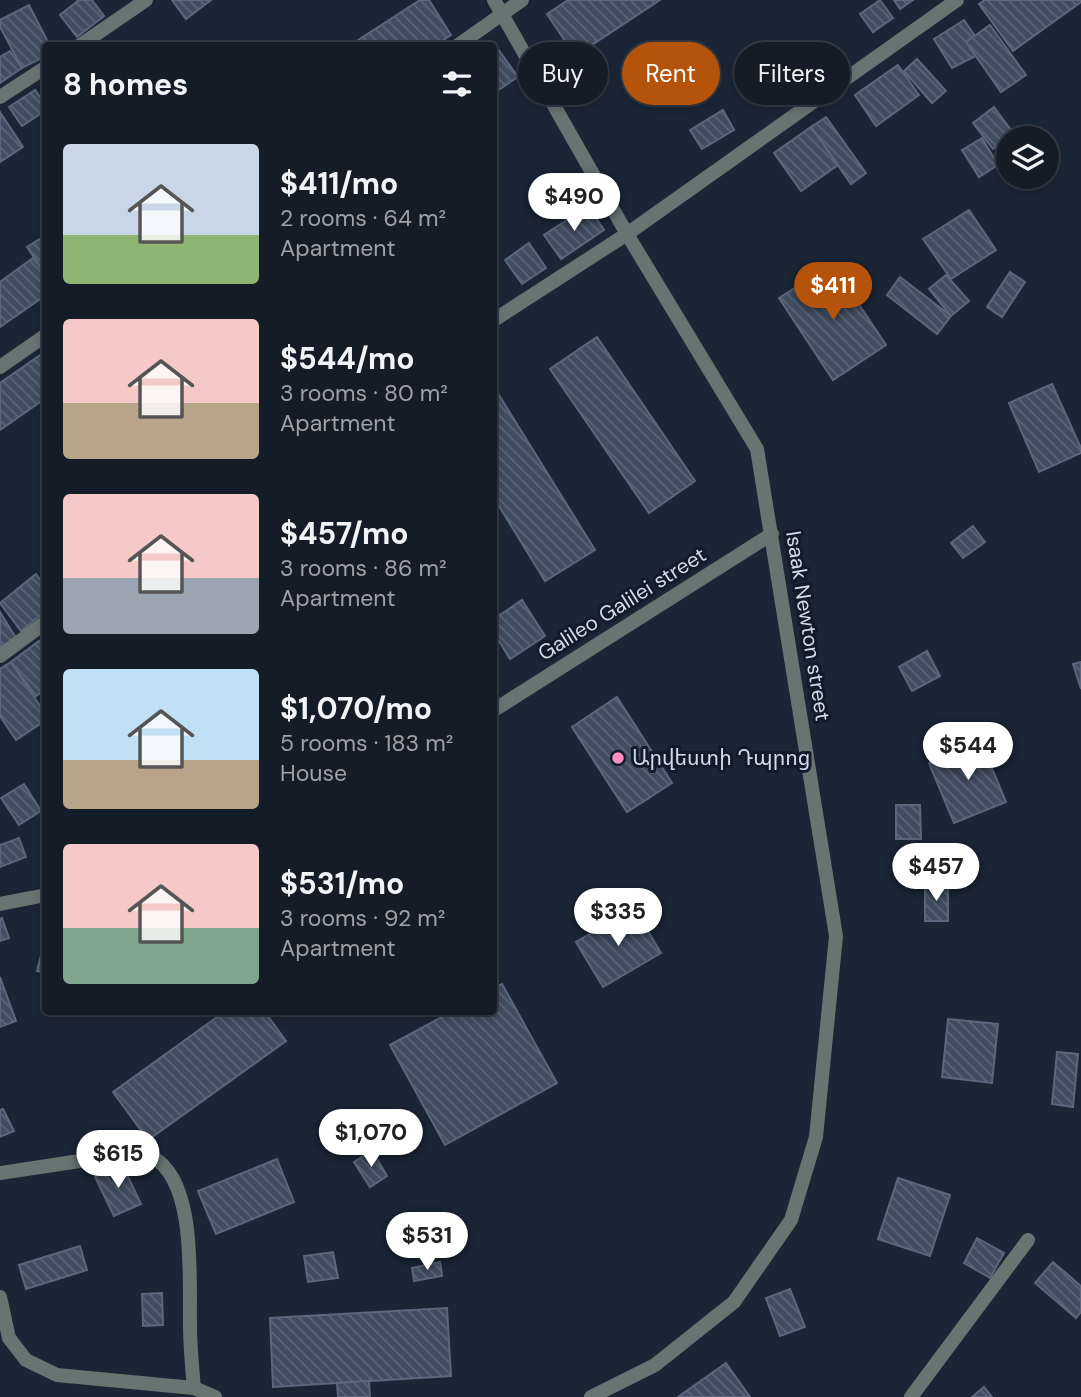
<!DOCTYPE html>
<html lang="en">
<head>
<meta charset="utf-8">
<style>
  body { margin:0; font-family:"DM Sans","Noto Sans Armenian",sans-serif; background:#212934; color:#f1f3f6; height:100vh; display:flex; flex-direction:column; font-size:26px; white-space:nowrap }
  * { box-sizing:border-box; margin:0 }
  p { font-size:23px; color:#9da1a8 }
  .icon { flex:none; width:38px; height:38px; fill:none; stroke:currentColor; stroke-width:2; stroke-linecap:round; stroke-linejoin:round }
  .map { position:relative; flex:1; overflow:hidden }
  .drawer { position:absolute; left:42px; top:42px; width:455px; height:973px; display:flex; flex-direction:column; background:#141c28; border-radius:7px; box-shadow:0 4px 10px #0003,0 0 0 2px #333a45 }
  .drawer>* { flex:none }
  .top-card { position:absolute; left:518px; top:42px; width:457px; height:63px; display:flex; gap:14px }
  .buttons { position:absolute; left:996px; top:126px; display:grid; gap:14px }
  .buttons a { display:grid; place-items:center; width:63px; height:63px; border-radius:50%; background:#141c28; box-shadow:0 4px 10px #0003,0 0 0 2px #333a45; font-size:35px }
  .price { position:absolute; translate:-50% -60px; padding:0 16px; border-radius:24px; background:#fff; color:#222; font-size:23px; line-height:46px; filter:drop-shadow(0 2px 4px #0008) }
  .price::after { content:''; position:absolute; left:50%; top:42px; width:21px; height:16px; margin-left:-10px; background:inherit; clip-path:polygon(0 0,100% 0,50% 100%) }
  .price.active { background:#b45309; color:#fff }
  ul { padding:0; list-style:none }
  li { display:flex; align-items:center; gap:21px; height:175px; padding:0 21px }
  li span { display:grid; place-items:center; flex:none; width:196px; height:140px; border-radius:7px; color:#555 }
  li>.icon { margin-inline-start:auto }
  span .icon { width:84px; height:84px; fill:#fffc; stroke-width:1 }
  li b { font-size:30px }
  h2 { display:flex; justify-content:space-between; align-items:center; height:84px; padding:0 21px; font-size:30px }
  .pill { padding:0 24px; border-radius:32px; background:#141c28; box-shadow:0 4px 10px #0003,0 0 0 2px #333a45; font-size:24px; line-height:63px }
  .pill.active { background:#b45309; color:#fff }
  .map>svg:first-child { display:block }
  .building { fill:url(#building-back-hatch); stroke:#5a677c; stroke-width:2 }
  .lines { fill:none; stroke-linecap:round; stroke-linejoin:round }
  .lane { stroke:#667472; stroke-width:14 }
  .street { stroke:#667472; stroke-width:14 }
  .poi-dot { fill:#fc8fc3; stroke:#111b2c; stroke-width:2.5 }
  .labels { text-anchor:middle; stroke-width:6; stroke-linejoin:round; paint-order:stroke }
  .street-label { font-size:21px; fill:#d4dbe8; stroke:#111b2c }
  .poi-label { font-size:21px; fill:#d4dbe8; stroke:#111b2c; text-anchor:start }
</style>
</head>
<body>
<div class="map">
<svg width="1081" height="1397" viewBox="0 0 1081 1397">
  <defs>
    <pattern id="building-back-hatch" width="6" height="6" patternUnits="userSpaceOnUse" patternTransform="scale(1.75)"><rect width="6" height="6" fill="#404c60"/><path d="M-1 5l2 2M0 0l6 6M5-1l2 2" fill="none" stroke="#5b6577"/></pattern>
  </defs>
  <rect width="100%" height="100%" fill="#1a2536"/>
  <!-- building -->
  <g class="building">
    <path d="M 79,0 L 92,0 L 104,16 L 77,37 L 60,15 Z"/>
    <path d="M 172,0 L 211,0 L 186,19 Z"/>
    <path d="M 420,0 L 429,0 L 451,35 L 434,46 L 349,46 Z"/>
    <path d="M 568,0 L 660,0 L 575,56 L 547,14 Z"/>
    <path d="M 880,0 L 893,18 L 873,32 L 860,14 Z"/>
    <path d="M 894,0 L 913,0 L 900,9 Z"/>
    <path d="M 985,0 L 1081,0 L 1081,2 L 1013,51 L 979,4 Z"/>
    <path d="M 29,5 L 50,46 L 46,46 L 46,56 L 22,68 L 0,27 L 0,20 Z"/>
    <path d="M 964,20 L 975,36 L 966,42 L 976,56 L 952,68 L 934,39 Z"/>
    <path d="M 990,25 L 1026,75 L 1001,92 L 966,42 Z"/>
    <path d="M 493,42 L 518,77 L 494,93 L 494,46 L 488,46 Z"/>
    <path d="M 10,51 L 22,68 L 0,83 L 0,57 Z"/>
    <path d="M 917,59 L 946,91 L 932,103 L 904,71 Z"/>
    <path d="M 789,62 L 801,87 L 781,97 L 768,73 Z"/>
    <path d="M 898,65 L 919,95 L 876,126 L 855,95 Z"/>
    <path d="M 35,90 L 46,105 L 46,110 L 22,126 L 9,107 Z"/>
    <path d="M 994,107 L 1014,134 L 993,149 L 973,123 Z"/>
    <path d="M 723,110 L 734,130 L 702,149 L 690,130 Z"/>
    <path d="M 0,112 L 23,147 L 0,162 Z"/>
    <path d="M 826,117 L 866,173 L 851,184 L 811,127 Z"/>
    <path d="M 811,127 L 838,165 L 801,191 L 774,153 Z"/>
    <path d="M 982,138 L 998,165 L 979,177 L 962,150 Z"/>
    <path d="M 588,206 L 604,230 L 561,259 L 544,235 Z"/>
    <path d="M 969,210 L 996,250 L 951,279 L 923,239 Z"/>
    <path d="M 46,235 L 46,275 L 27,247 Z"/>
    <path d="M 529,243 L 546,268 L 522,284 L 505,260 Z"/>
    <path d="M 33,258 L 46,275 L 46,295 L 0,327 L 0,282 Z"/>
    <path d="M 832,264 L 886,345 L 833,380 L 779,298 Z"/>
    <path d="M 1010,272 L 1025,282 L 1002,317 L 987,307 Z"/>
    <path d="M 946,275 L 969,301 L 951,316 L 929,289 Z"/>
    <path d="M 900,277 L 951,316 L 937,334 L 887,295 Z"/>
    <path d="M 597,337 L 695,481 L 649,513 L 550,369 Z"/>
    <path d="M 46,351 L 46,398 L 0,430 L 0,383 Z"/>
    <path d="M 1052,384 L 1081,448 L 1081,453 L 1039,472 L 1009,403 Z"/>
    <path d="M 494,387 L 595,550 L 545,581 L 494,498 Z"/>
    <path d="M 973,526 L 985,542 L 963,558 L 951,543 Z"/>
    <path d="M 36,574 L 46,587 L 46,611 L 21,631 L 0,603 Z"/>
    <path d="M 522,600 L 545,636 L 510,659 L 494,633 L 494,619 Z"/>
    <path d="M 0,612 L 16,638 L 0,647 Z"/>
    <path d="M 39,641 L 46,650 L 46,689 L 36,696 L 11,662 Z"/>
    <path d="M 927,651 L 940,676 L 912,691 L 899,667 Z"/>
    <path d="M 11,662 L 46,715 L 46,720 L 16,740 L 0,716 L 0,669 Z"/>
    <path d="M 1081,662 L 1081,689 L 1073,664 Z"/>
    <path d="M 617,697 L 672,783 L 627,812 L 572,727 Z"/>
    <path d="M 981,742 L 1006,802 L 954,823 L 929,763 Z"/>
    <path d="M 24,784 L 41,811 L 19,825 L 1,798 Z"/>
    <path d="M 896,805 L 920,805 L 921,839 L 896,839 Z"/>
    <path d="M 19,838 L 26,857 L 0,867 L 0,845 Z"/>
    <rect x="925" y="884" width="23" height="37"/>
    <path d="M 634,908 L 661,953 L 603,987 L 576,942 Z"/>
    <path d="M 2,918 L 9,938 L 0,941 L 0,919 Z"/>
    <path d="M 46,935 L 46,973 L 37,971 Z"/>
    <path d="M 0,977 L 16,1021 L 0,1027 Z"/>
    <path d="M 502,984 L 557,1083 L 445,1145 L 390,1045 L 451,1012 L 494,1012 L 494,988 Z"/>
    <path d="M 224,1012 L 265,1012 L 286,1041 L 148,1140 L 113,1092 Z"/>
    <path d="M 948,1019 L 998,1024 L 992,1083 L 942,1077 Z"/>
    <path d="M 1057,1052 L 1078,1054 L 1073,1107 L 1052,1104 Z"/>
    <path d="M 3,1109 L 14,1131 L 0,1137 L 0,1110 Z"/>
    <path d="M 372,1150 L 387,1176 L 370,1187 L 354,1162 Z"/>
    <path d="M 277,1159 L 294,1202 L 216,1234 L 198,1191 Z"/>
    <path d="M 122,1164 L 141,1204 L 114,1216 L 95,1177 Z"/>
    <path d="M 898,1178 L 950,1195 L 930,1256 L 878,1239 Z"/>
    <path d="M 977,1238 L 1004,1253 L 990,1278 L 964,1263 Z"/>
    <path d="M 80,1246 L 87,1270 L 26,1289 L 19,1265 Z"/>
    <path d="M 333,1252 L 338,1278 L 308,1282 L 304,1256 Z"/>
    <path d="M 440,1262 L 442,1276 L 414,1281 L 412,1268 Z"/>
    <path d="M 1053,1262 L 1081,1286 L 1081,1312 L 1076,1318 L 1035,1283 Z"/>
    <path d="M 790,1289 L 805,1327 L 780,1336 L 766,1298 Z"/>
    <path d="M 162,1293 L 163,1325 L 143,1326 L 142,1294 Z"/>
    <path d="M 447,1308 L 451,1376 L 273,1387 L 270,1318 Z"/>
    <path d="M 726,1363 L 750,1397 L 678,1397 Z"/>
    <path d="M 369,1381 L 370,1397 L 338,1397 L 337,1383 Z"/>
    <path d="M 984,1387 L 992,1397 L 972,1397 Z"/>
  </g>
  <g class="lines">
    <!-- lane -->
    <g class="lane">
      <path d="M 79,46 L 146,0"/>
      <path d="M 0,97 L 46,67"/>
      <path d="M 0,1173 L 126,1154 C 134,1154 144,1153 152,1157 C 197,1180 189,1281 190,1324 C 190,1345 192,1367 194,1388"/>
    </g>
    <!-- street -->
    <g class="street">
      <path d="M 494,0 L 627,234 L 757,449 L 836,936 L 816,1137 L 791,1220 L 734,1302 L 655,1365 L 591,1397"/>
      <path d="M 457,46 L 522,0"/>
      <path d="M 494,320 L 627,234 L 957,0"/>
      <path d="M 0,367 L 46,335"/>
      <path d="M 0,656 L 46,622"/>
      <path d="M 494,710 L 772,534"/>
      <path d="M 0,904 L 46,895"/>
      <path d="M 0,1297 L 9,1338 L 26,1360 L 57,1375 L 194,1388 L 215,1397"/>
      <path d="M 911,1397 L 1028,1240"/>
    </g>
  </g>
  <!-- markers -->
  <circle class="poi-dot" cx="618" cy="758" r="7"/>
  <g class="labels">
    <!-- street labels -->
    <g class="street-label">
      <text transform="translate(622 604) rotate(-32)" y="7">Galileo Galilei street</text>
      <text transform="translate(808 626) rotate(81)" y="7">Isaak Newton street</text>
    </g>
    <!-- poi labels -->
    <g class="poi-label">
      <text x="632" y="765">Արվեստի Դպրոց</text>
    </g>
  </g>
</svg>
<div class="buttons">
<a><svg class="icon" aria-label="layers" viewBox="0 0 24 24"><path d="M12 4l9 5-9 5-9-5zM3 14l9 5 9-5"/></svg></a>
</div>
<b class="price" style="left:574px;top:233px">$490</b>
<b class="price active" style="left:833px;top:322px">$411</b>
<b class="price" style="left:968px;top:782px">$544</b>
<b class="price" style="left:936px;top:903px">$457</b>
<b class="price" style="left:618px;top:948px">$335</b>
<b class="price" style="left:371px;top:1169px">$1,070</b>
<b class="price" style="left:118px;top:1190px">$615</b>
<b class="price" style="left:427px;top:1272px">$531</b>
<div class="top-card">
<a class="pill">Buy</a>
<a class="pill active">Rent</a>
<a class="pill">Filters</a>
</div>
<section class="drawer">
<h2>8 homes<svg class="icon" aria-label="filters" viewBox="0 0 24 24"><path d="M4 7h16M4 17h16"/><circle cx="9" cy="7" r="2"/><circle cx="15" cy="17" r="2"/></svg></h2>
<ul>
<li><span style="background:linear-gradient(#c9d6e8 65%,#8fb573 0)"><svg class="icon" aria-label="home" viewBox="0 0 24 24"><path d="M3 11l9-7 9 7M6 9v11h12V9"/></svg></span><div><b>$411/mo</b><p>2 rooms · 64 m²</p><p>Apartment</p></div></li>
<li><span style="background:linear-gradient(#f6c9c9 60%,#b9a48a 0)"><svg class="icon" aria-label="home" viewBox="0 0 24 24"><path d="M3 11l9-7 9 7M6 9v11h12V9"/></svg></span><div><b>$544/mo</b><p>3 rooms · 80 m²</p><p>Apartment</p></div></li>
<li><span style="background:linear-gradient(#f6c9c9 60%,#9aa5b1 0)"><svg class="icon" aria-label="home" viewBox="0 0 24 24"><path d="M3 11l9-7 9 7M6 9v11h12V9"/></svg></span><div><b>$457/mo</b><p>3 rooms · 86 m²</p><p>Apartment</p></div></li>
<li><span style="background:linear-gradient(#bfe0f5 65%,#b9a48a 0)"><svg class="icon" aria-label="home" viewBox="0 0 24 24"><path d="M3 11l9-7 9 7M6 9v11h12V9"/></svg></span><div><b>$1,070/mo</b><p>5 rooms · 183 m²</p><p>House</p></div></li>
<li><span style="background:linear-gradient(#f6c9c9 60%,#7fa58c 0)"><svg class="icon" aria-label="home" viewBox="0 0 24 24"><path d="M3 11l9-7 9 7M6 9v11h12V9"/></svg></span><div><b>$531/mo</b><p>3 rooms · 92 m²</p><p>Apartment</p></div></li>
</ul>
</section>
</div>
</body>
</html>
